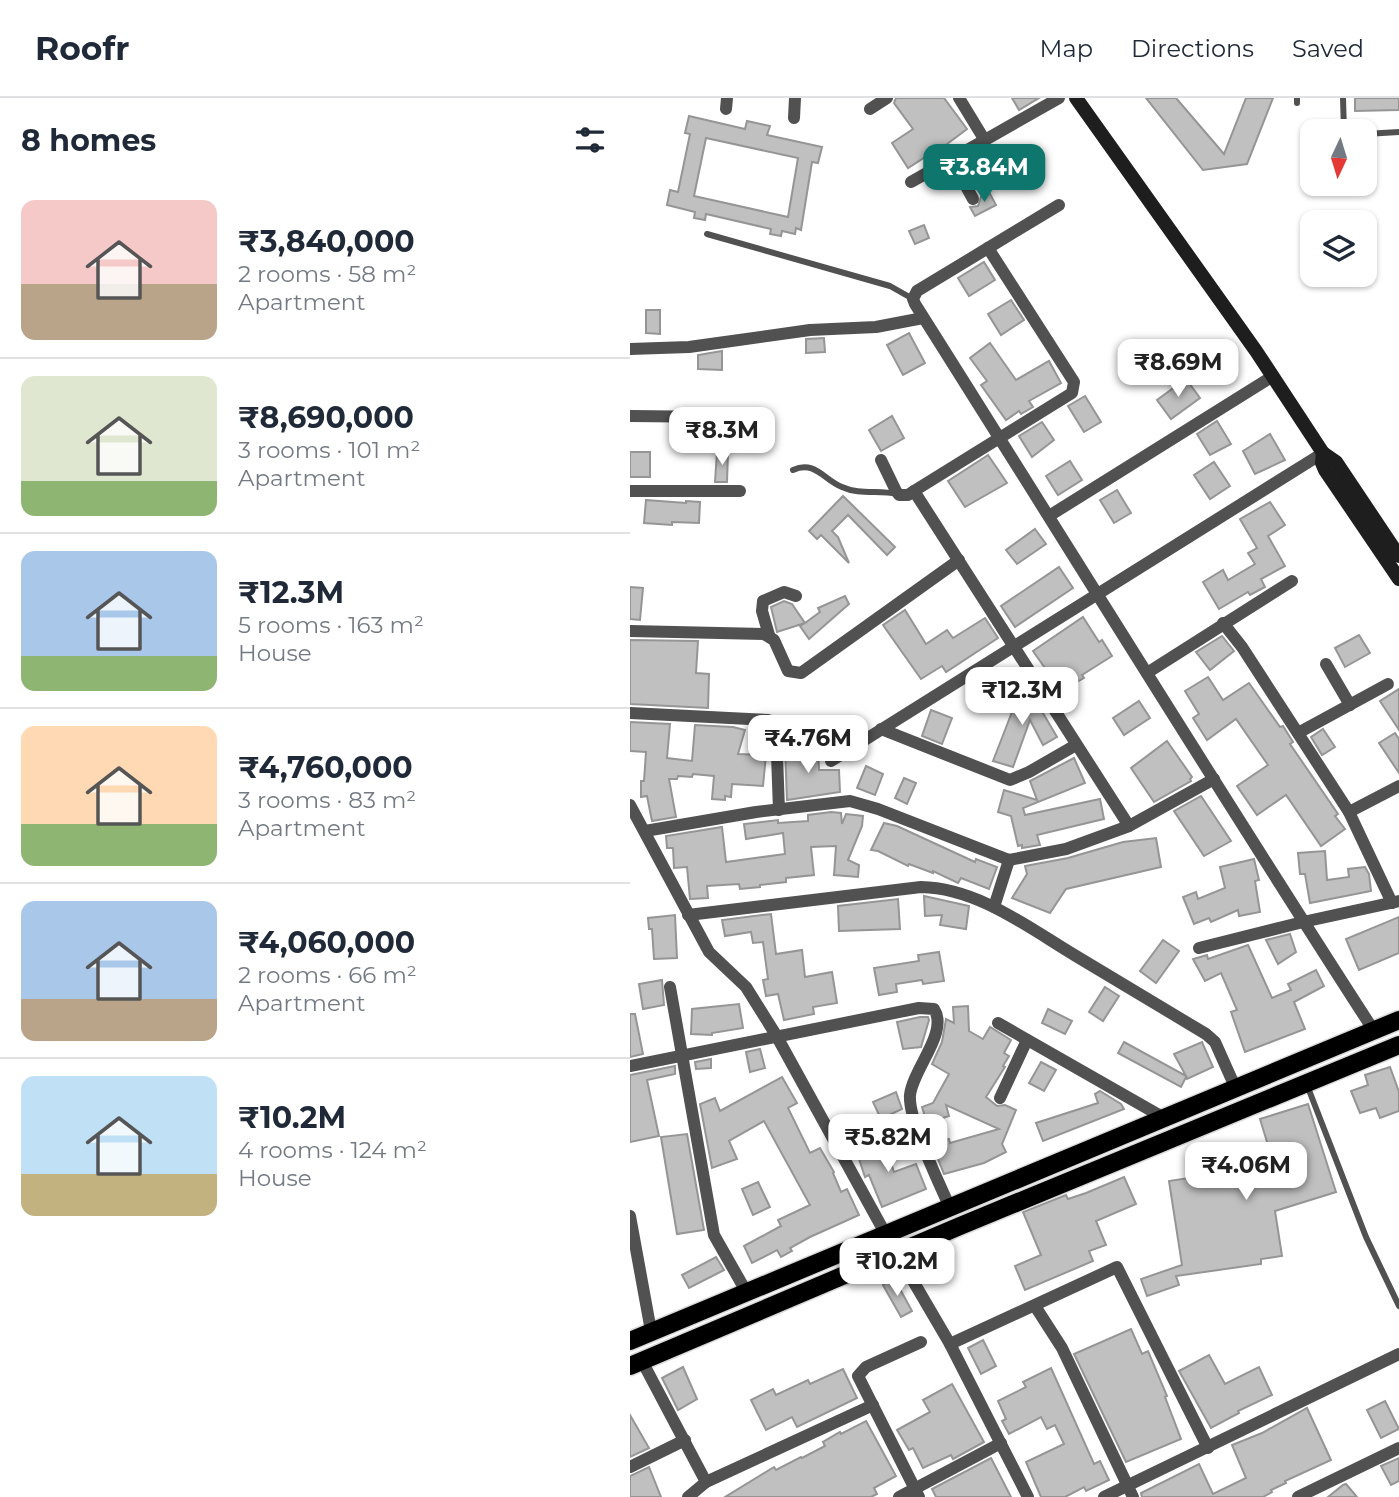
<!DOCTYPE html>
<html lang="en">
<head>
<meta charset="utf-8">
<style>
  body { margin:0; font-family:Montserrat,sans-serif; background:#f6f6f7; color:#1f2937; height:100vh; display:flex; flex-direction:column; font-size:26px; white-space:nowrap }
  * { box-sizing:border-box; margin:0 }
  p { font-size:23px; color:#747a83 }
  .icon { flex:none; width:38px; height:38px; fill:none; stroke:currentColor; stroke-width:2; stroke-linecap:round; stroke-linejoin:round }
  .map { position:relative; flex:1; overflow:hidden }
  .panel { display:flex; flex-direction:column; background:#fff; width:630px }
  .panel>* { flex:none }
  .needle { width:46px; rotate:184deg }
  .buttons { position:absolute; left:670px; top:21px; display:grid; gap:14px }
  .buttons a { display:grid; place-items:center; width:77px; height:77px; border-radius:14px; background:#fff; box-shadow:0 2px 5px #0004; font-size:35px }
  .price { position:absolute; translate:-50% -60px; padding:0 16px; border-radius:14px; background:#fff; color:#222; font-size:23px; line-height:46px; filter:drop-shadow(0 2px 4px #0008) }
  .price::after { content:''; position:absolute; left:50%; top:42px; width:21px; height:16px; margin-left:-10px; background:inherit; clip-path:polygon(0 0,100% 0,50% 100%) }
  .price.selected { background:#0f766e; color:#fff }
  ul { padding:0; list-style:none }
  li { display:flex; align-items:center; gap:21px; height:175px; padding:0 21px }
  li+li { border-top:2px solid #e0e1e3 }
  li span { display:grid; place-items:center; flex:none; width:196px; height:140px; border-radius:14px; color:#555 }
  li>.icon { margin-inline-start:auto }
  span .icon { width:84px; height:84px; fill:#fffc; stroke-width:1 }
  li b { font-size:30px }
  h2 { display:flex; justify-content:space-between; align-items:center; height:84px; padding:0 21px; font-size:30px }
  header { display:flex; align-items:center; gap:42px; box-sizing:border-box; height:98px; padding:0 35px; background:#fff; border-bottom:2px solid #e0e1e3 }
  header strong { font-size:33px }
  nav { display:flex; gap:38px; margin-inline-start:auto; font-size:24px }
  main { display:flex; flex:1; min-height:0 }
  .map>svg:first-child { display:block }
  .building { fill:#c0c0c0; stroke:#959595; stroke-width:2; fill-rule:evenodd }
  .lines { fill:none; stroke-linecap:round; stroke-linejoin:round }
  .primary-casing { stroke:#dbdbdb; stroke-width:21 }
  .lane { stroke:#515151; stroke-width:6 }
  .street { stroke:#515151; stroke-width:12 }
  .secondary { stroke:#1e1e1e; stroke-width:14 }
  .primary { stroke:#000; stroke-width:18 }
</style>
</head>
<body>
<header>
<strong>Roofr</strong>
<nav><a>Map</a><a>Directions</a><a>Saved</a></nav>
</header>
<main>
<section class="panel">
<h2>8 homes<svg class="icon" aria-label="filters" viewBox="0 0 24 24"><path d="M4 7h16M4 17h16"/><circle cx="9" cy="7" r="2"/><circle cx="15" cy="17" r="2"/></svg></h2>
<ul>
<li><span style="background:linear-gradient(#f6c9c9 60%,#b9a48a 0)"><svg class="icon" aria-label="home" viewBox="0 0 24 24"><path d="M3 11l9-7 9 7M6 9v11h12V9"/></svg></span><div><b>₹3,840,000</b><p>2 rooms · 58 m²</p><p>Apartment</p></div></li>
<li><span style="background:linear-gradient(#dfe7d0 75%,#8fb573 0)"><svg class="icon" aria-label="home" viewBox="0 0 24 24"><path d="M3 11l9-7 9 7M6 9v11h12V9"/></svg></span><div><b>₹8,690,000</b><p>3 rooms · 101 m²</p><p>Apartment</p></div></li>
<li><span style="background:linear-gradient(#a9c7e8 75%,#8fb573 0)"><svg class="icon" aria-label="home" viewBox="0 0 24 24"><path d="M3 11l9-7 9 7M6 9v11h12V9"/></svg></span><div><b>₹12.3M</b><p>5 rooms · 163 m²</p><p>House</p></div></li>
<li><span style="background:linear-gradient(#ffd9b3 70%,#8fb573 0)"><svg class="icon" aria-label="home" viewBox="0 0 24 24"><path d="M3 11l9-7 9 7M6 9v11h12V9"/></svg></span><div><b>₹4,760,000</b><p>3 rooms · 83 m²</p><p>Apartment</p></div></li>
<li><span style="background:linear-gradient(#a9c7e8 70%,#b9a48a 0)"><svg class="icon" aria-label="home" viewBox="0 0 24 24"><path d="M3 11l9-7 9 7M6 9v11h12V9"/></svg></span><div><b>₹4,060,000</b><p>2 rooms · 66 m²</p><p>Apartment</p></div></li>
<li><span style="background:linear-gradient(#bfe0f5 70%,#c2b280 0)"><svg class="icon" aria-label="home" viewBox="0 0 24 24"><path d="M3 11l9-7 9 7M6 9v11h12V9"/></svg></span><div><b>₹10.2M</b><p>4 rooms · 124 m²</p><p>House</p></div></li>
</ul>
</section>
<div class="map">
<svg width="769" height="1399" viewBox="0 0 769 1399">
  <rect width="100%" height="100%" fill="#fff"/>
  <!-- building -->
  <g class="building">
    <path d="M 266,0 L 314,0 L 337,31 L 301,58 L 300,56 L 278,70 L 262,45 L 283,31 L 264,5 Z"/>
    <path d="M 382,0 L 409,0 L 389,12 Z"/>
    <path d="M 516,0 L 546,0 L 594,56 L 616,0 L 643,0 L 617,66 L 573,72 Z"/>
    <path d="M 725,0 L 769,0 L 769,12 L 725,13 Z"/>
    <path d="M 59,18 L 115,31 L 117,23 L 140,28 L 137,37 L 192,49 L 188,65 L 182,64 L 171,132 L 166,130 L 165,136 L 152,133 L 151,138 L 140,136 L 141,131 L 76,116 L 75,122 L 64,120 L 65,114 L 37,107 L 40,92 L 48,94 L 60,36 L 55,35 ZM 76,40 L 168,60 L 158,119 L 64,98 Z"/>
    <path d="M 363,55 L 377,80 L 358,91 L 344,66 Z"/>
    <path d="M 359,94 L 366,107 L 345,118 L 340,109 L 348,108 L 351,99 Z"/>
    <path d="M 294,127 L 299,140 L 285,146 L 279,133 Z"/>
    <path d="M 354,164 L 365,182 L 339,198 L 328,180 Z"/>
    <path d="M 381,202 L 394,222 L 371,237 L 358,216 Z"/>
    <path d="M 16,212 L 30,212 L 30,236 L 16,235 Z"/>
    <path d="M 279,235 L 295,265 L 273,277 L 257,247 Z"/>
    <path d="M 194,240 L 195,254 L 176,255 L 176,241 Z"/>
    <path d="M 360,245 L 386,282 L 419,263 L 431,285 L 399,303 L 403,309 L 391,316 L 389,313 L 376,322 L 351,287 L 357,283 L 340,260 Z"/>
    <path d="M 92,253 L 92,272 L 68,271 L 68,257 Z"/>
    <path d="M 556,281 L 570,300 L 541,321 L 527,302 Z"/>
    <path d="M 455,298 L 471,324 L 454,334 L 438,308 Z"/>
    <path d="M 262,318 L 274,340 L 251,353 L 239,332 Z"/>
    <path d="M 587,323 L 601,346 L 580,357 L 567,336 Z"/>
    <path d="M 412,324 L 424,342 L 402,359 L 389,338 Z"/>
    <path d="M 640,336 L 655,362 L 625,376 L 613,353 Z"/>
    <rect x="0" y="354" width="20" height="25"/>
    <path d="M 87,354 L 98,355 L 97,384 L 85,384 Z"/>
    <path d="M 358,357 L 377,385 L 335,409 L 318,383 Z"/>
    <path d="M 440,363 L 452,382 L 428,397 L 416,378 Z"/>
    <path d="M 584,364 L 600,388 L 580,401 L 564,377 Z"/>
    <path d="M 487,392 L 501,415 L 484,425 L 470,402 Z"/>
    <path d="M 213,398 L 265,449 L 257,457 L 218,417 L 202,433 L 208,439 L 219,465 L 191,437 L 187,441 L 179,433 Z"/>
    <path d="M 16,402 L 56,405 L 56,403 L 70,404 L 69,425 L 42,424 L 42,427 L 14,425 Z"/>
    <path d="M 640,404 L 655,427 L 638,438 L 655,468 L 631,481 L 635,489 L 620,497 L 618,494 L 589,511 L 573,484 L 593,472 L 598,482 L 625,466 L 618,455 L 627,450 L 610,421 Z"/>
    <path d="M 405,431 L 416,446 L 387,466 L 376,452 Z"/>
    <path d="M 429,469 L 443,490 L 385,529 L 371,508 Z"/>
    <path d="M 0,489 L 13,490 L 10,522 L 0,521 Z"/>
    <path d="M 215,498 L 219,506 L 179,541 L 170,528 L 175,525 L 147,534 L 141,509 L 154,503 L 162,506 L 175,525 L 190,514 L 188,510 Z"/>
    <path d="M 275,512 L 296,546 L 317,532 L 323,540 L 355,520 L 368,540 L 316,574 L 312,568 L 291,581 L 253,527 Z"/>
    <path d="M 453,519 L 469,544 L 472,542 L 482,558 L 452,577 L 454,580 L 431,593 L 419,572 L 417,573 L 403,553 Z"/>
    <path d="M 729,537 L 740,555 L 715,569 L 705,550 Z"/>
    <path d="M 592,538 L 604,553 L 580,572 L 566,554 Z"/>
    <path d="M 0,542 L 68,543 L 66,575 L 79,576 L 78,610 L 0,606 Z"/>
    <path d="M 578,579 L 593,602 L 619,585 L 650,629 L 653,628 L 663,644 L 660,646 L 708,716 L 705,718 L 715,731 L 691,748 L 656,697 L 627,717 L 607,688 L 638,667 L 606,621 L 577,642 L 563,620 L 569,616 L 555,593 Z"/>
    <path d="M 397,588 L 427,639 L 413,647 L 400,622 L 383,669 L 363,663 L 382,614 L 375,604 Z"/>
    <path d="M 769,591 L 769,632 L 750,603 Z"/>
    <path d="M 509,603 L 520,620 L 494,637 L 483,620 Z"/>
    <path d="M 301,612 L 322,620 L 312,646 L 292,638 Z"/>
    <path d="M 0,624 L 40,626 L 37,660 L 62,663 L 65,627 L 103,629 L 115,632 L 108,656 L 136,657 L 133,688 L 102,686 L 101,699 L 95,698 L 95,702 L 82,701 L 84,678 L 63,676 L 62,679 L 48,678 L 47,681 L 39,681 L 46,719 L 22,723 L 17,698 L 11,699 L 11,683 L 14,683 L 16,654 L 0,653 Z"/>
    <path d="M 693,631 L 705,649 L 692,657 L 681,639 Z"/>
    <path d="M 765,635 L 769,641 L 769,675 L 749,645 Z"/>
    <path d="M 537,643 L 562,679 L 560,681 L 561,683 L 524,704 L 501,670 Z"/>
    <path d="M 188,649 L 189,672 L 209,672 L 210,694 L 157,702 L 155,650 Z"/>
    <path d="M 444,660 L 455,685 L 393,710 L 395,717 L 470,701 L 474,721 L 407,737 L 410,747 L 392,750 L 392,747 L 388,748 L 381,718 L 368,714 L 374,692 L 407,702 L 400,683 Z"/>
    <path d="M 236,668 L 253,676 L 245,697 L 227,690 Z"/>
    <path d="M 274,680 L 286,685 L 277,706 L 265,700 Z"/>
    <path d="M 571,698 L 601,743 L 574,758 L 544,713 Z"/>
    <path d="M 201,714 L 211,715 L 212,726 L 216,716 L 233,718 L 232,728 L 218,762 L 229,767 L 228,779 L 204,777 L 206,748 L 181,749 L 184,777 L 156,780 L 156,784 L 130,787 L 130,789 L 110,791 L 109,786 L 77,788 L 78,800 L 60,801 L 57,769 L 44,770 L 43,750 L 37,750 L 36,738 L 92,729 L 96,764 L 155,756 L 153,735 L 116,741 L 114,726 L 148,722 L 148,725 L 178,723 L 178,717 Z"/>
    <path d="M 254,725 L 267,728 L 345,764 L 346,761 L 367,769 L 359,791 L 331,780 L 328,785 L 303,773 L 303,775 L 279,766 L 278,768 L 248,753 L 241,752 Z"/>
    <path d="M 526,740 L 531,769 L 436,791 L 420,815 L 382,800 L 397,776 L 395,768 L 438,760 L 493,744 Z"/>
    <path d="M 695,753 L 697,782 L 719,779 L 718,771 L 735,769 L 739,776 L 741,793 L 680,805 L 675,776 L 670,776 L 668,755 Z"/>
    <path d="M 624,761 L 629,782 L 625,783 L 630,814 L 609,818 L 608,812 L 581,824 L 579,820 L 564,826 L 553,799 L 566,794 L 568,801 L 595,790 L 590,769 Z"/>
    <path d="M 294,798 L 339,808 L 336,831 L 310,827 L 312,817 L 295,818 Z"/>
    <path d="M 268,801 L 270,831 L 209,833 L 208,808 Z"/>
    <path d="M 141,816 L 146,856 L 172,852 L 175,879 L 202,874 L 207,905 L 183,909 L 184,916 L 154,922 L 148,896 L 136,898 L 133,882 L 138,881 L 133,844 L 123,845 L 121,834 L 95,838 L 92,822 Z"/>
    <path d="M 45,817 L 47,860 L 24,861 L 22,831 L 19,831 L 18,820 Z"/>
    <path d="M 769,819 L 769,855 L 729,872 L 716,841 Z"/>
    <path d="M 660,836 L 666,854 L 648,866 L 636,842 Z"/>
    <path d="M 533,842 L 549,853 L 526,885 L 510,873 Z"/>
    <path d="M 618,847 L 642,900 L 661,892 L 658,886 L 686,872 L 694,888 L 664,904 L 675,931 L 615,954 L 601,914 L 607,912 L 591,875 L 575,883 L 563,861 L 577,857 L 578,861 Z"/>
    <path d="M 309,854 L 314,883 L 293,886 L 292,882 L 266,886 L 267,894 L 249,897 L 244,870 L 289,863 L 288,857 Z"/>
    <path d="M 32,882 L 34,907 L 13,911 L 9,886 Z"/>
    <path d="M 475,889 L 489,898 L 473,923 L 459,914 Z"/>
    <path d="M 109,906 L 113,930 L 82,935 L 82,937 L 61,936 L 62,911 Z"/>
    <path d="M 338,908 L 339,933 L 353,941 L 360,929 L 381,942 L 374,955 L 379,958 L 373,968 L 375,969 L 356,999 L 367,1008 L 375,1007 L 386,1012 L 372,1046 L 376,1054 L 354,1065 L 314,1076 L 302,1046 L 319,1041 L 320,1045 L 369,1031 L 316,1007 L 319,1018 L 297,1025 L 292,1009 L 303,1005 L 319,976 L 302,966 L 312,944 L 316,921 L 324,925 L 323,909 Z"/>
    <path d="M 418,911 L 442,923 L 435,936 L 412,925 Z"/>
    <path d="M 0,916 L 5,916 L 13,956 L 0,959 Z"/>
    <path d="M 290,919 L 298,919 L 299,922 L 291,949 L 273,951 L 267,924 Z"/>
    <path d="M 494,944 L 556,978 L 544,956 L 572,944 L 583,969 L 557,981 L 556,979 L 551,989 L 488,955 Z"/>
    <path d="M 130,951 L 135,970 L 120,974 L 116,954 Z"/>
    <path d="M 81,961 L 81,970 L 66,971 L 65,964 Z"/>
    <path d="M 411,964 L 426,972 L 414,993 L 399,985 Z"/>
    <path d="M 45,968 L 45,976 L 17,982 L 29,1038 L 0,1044 L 0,977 Z"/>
    <path d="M 760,969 L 769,994 L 769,1013 L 750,1020 L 746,1010 L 730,1015 L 721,993 L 738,987 L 735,977 Z"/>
    <path d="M 152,979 L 167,1005 L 158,1010 L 180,1055 L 190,1050 L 204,1074 L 203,1075 L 211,1094 L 217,1091 L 229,1117 L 180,1139 L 160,1150 L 162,1153 L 151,1159 L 147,1152 L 122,1165 L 114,1148 L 151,1128 L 148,1122 L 180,1107 L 134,1023 L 99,1043 L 107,1061 L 82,1070 L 70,1006 L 85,1000 L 90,1013 Z"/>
    <path d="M 470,993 L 491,1006 L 494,1011 L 413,1043 L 406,1025 L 468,1005 L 465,996 Z"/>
    <path d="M 266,994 L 272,1011 L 251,1021 L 243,1004 Z"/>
    <path d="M 678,1006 L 706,1094 L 645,1113 L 652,1158 L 631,1161 L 631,1166 L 546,1178 L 549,1187 L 517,1198 L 511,1181 L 552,1167 L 539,1083 L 644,1067 L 630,1021 Z"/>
    <path d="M 57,1036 L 74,1132 L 47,1136 L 31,1039 Z"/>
    <path d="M 253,1040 L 264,1074 L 286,1066 L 296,1091 L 252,1109 L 239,1077 L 235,1079 L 225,1049 Z"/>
    <path d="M 494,1079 L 506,1106 L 466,1123 L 476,1147 L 459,1153 L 463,1163 L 395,1192 L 385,1168 L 411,1157 L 393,1114 L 436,1097 L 438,1101 L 456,1095 Z"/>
    <path d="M 128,1084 L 140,1109 L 123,1117 L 112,1091 Z"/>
    <path d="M 86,1159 L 94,1172 L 59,1190 L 52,1177 Z"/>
    <path d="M 264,1180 L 282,1213 L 271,1219 L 253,1187 Z"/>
    <path d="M 501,1231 L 512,1256 L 518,1253 L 537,1298 L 535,1299 L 551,1341 L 496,1364 L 444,1256 Z"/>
    <path d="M 353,1242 L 366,1268 L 351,1276 L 338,1250 Z"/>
    <path d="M 579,1257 L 595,1286 L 629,1269 L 642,1297 L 608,1313 L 609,1315 L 581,1330 L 549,1273 Z"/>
    <path d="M 53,1269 L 67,1301 L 48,1312 L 32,1280 Z"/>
    <path d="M 421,1270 L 464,1366 L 470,1363 L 479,1382 L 456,1393 L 454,1389 L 435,1399 L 411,1399 L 396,1364 L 434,1346 L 425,1327 L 417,1331 L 411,1319 L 379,1336 L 372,1323 L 376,1321 L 368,1303 L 396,1289 L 393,1284 Z"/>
    <path d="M 213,1271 L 227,1300 L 167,1329 L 162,1319 L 136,1332 L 121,1302 L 143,1291 L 146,1297 L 178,1282 L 180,1286 Z"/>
    <path d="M 322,1286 L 354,1344 L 323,1361 L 321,1357 L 293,1370 L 283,1350 L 279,1352 L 267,1332 L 300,1314 L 293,1302 Z"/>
    <path d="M 755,1303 L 769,1331 L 751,1340 L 737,1312 Z"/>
    <path d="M 677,1310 L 701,1362 L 655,1383 L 656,1385 L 641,1392 L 642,1394 L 633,1399 L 512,1399 L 511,1395 L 569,1366 L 583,1396 L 616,1380 L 602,1347 L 632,1335 Z"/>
    <path d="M 0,1317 L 19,1350 L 0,1359 Z"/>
    <path d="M 236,1323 L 266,1378 L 244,1390 L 247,1396 L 241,1399 L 95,1399 L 144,1369 L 146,1372 L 171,1359 L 172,1360 L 195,1348 L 193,1344 L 210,1334 L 211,1336 Z"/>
    <path d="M 361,1360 L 381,1399 L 306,1399 L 302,1391 Z"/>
    <path d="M 769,1360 L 769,1383 L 761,1387 L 751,1368 Z"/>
    <path d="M 19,1369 L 31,1399 L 0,1399 L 0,1378 Z"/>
    <path d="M 716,1386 L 727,1399 L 698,1399 L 713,1387 Z"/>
  </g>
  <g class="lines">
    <!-- primary casing -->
    <g class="primary-casing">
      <g id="primary">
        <path d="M 0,1243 L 769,922"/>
        <path d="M 0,1268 L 330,1128 L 769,947"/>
      </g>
    </g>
    <!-- lane -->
    <g class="lane">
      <path d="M 667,0 L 667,5"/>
      <path d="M 713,0 L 714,33"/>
      <path d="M 735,36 L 769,34"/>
      <path d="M 77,136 L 260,188 L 283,201"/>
      <path d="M 163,372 C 185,362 194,382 212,389 C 229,397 249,392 267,396"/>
      <path d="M 677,987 L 736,1139 L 769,1208"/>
    </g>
    <!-- street -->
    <g class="street">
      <path d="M 329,0 L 354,41"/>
      <path d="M 96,11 L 97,0"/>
      <path d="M 240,11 L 257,0"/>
      <path d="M 164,20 L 165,0"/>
      <path d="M 321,61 L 343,101"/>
      <path d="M 281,84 L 429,0"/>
      <path d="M 358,150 L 429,107"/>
      <path d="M 0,251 L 59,249 L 180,232 L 246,229 L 293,220"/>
      <path d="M 0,318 L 92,319"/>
      <path d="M 251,362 L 266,393 L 269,397 L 278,397 L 284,393 L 442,295 L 444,284 L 358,150 L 287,193 L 283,201 L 285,206 C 438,448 588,692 744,933"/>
      <path d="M 0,393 L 110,393"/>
      <path d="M 284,393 L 499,728"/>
      <path d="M 419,418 L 643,278"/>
      <path d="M 593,525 L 612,549 L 719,714 L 762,805"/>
      <path d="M 0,533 L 134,536 L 144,542 L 158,573 L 171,575 L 329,462"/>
      <path d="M 139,537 L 132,513 L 133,503 L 154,494 L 166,498"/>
      <path d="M 696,566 L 720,607"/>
      <path d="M 517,575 L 662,483"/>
      <path d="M 0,615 L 138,622 L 143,625 L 146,630 L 149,712"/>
      <path d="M 251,631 L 380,682 L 399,674 L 446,647"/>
      <path d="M 668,635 L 758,586"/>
      <path d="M 201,663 L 693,355"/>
      <path d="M 0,707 L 79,854 L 116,889 L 146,937 L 255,1135 L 320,1246 L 398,1399"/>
      <path d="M 719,714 L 769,688"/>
      <path d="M 15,733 L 126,714 L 220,703 L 248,711 L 379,762 L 436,751 L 499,728 L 584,681"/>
      <path d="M 364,809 L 379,762"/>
      <path d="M 58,817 L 291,789 C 348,790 399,830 446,858 C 489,884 532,910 576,936 L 585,944 L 606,991"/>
      <path d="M 569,850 L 673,824 L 769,803"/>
      <path d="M 40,889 L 84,1137 L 117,1195"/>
      <path d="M 368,925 L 536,1021"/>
      <path d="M 0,968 L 289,910 L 304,911 C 319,934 283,971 280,997 C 278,1022 309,1084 320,1110"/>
      <path d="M 370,1000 L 397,942"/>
      <path d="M 0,1118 L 21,1233"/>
      <path d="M 405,1208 L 432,1250 L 503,1399"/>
      <path d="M 320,1246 L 487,1169 L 578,1350"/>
      <path d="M 12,1263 L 76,1384 L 243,1307"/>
      <path d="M 0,1369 L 55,1342"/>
      <path d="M 58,1399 L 76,1384"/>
      <path d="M 269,1399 L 371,1345"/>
      <path d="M 289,1399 L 228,1278 L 236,1269 L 291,1244"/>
      <path d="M 474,1399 L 769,1256"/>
      <path d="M 668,1399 L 769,1350"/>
    </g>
    <!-- secondary -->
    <g class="secondary">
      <path d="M 446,0 L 626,253 L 693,355 L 706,364 L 769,458"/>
      <path d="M 693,355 L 692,365 L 695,372 L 769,481"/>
    </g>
    <!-- primary -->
    <use href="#primary" class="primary"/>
  </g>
</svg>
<div class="buttons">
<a><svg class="needle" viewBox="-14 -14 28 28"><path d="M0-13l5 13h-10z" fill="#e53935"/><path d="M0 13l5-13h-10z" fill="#747a83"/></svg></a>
<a><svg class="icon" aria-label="layers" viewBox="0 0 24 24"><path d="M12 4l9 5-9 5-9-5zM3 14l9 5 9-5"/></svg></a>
</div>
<b class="price selected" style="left:354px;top:106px">₹3.84M</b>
<b class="price" style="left:548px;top:301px">₹8.69M</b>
<b class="price" style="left:92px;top:369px">₹8.3M</b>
<b class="price" style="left:392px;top:629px">₹12.3M</b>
<b class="price" style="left:178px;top:677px">₹4.76M</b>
<b class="price" style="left:258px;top:1076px">₹5.82M</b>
<b class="price" style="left:616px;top:1104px">₹4.06M</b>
<b class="price" style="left:267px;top:1200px">₹10.2M</b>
</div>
</main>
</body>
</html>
